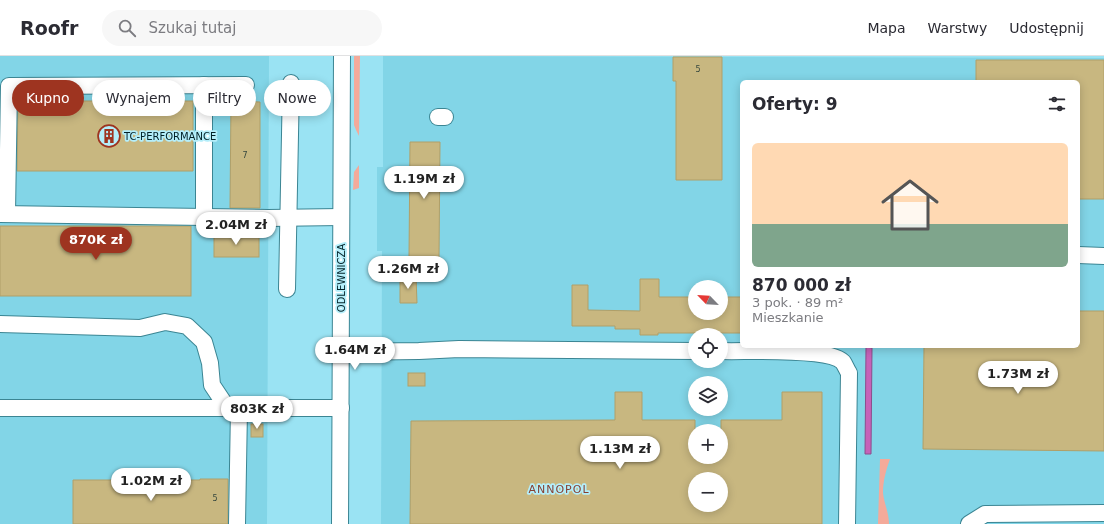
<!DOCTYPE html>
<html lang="pl">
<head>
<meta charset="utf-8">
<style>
  body { margin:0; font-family:"DejaVu Sans",sans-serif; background:#f7f7f7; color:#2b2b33; height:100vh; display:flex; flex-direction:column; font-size:15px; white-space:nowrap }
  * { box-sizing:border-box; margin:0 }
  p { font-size:13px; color:#7c7c81 }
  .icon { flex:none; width:22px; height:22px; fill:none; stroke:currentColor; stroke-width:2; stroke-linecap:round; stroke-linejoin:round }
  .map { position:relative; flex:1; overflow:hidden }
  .side { position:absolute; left:740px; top:24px; width:340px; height:268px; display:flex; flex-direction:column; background:#fff; border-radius:6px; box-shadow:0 2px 10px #0003 }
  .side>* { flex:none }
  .guide { position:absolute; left:12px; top:24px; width:380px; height:36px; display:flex; gap:8px }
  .needle { width:26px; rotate:295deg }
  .fabs { position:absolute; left:688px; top:224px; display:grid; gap:8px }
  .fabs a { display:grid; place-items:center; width:40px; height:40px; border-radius:50%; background:#fff; box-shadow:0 2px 10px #0003; font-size:20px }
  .price { position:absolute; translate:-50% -34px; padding:0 9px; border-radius:14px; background:#fff; color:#222; font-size:13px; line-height:26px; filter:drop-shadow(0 1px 2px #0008) }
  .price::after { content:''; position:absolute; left:50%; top:24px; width:12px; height:9px; margin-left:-6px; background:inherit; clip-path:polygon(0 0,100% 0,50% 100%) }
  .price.on { background:#9e3420; color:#fff }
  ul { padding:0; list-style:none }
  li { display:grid; align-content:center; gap:8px; height:212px; padding:0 12px }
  li span { display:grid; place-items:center; height:124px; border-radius:6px; color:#555 }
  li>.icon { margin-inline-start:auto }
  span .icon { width:72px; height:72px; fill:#fffc; stroke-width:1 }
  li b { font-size:17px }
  h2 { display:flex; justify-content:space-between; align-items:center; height:48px; padding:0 12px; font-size:17px }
  .tag { padding:0 14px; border-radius:18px; background:#fff; box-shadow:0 2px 10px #0003; font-size:14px; line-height:36px }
  .tag.on { background:#9e3420; color:#fff }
  header { display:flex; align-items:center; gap:24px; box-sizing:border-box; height:56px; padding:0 20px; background:#fff; border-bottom:1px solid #e1e1e2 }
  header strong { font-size:19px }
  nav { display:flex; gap:22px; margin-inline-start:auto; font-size:14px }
  .search { width:280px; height:36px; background:#f7f7f7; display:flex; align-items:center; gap:10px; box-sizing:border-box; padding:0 14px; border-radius:22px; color:#7c7c81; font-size:15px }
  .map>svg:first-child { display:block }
  .built { fill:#82d5e7; fill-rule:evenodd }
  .green { fill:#f4aa9a }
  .water { fill:#c662b8; stroke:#8b4e8c }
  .building { fill:#c8b780; stroke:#b09f68; fill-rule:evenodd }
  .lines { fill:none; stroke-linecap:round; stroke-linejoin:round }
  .minor-casing { stroke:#3b8593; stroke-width:18 }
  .minor { stroke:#fff; stroke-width:16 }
  .labels { text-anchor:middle; stroke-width:3.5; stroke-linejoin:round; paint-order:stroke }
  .number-label { font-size:8px; fill:#34463d }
  .poi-label { font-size:10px; fill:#022127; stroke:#b4eefa; text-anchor:start }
  .street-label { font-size:10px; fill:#022127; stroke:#b4eefa }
  .neighbourhood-label { font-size:11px; letter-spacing:1px; fill:#863f31; stroke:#b4eefa }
</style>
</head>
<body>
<header>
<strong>Roofr</strong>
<div class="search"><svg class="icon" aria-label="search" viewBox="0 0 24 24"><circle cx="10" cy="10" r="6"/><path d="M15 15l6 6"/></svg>Szukaj tutaj</div>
<nav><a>Mapa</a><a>Warstwy</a><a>Udostępnij</a></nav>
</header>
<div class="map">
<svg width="1104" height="468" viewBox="0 0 1104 468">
  <rect width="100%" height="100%" fill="#9ae3f3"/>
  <!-- built -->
  <g class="built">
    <path d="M 0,0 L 269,0 L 267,468 L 0,468 Z"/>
    <path d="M 383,0 L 1104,2 L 1104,468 L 381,468 L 382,195 L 377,195 L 377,111 L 383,111 ZM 742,26 L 1078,26 L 1078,290 L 742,290 ZM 695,231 L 721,231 L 721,257 L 695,257 ZM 695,279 L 721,279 L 721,305 L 695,305 ZM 695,327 L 721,327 L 721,353 L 695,353 ZM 695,375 L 721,375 L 721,401 L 695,401 ZM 695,423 L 721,423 L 721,449 L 695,449 Z"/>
  </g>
  <!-- green -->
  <g class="green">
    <path d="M 354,0 L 360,0 L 359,80 L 356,74 L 354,69 Z"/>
    <path d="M 359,109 L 359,132 L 353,134 L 354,116 Z"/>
    <path d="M 880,403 L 890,403 C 886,414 883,425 883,437 C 884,447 889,457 889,468 L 878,468 Z"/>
  </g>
  <!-- water -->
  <path class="water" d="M 866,291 L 872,292 L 871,398 L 865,398 Z"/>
  <!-- building -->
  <g class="building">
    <path d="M 673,1 L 722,1 L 722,124 L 676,124 L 676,25 L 673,25 Z"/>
    <path d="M 976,4 L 1104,4 L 1104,143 L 1078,143 L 1078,26 L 976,26 Z"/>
    <path d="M 18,45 L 193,45 L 193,115 L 17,115 Z"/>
    <path d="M 231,45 L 260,46 L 260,152 L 230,152 Z"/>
    <path d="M 410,86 L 440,86 L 439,201 L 409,201 Z"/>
    <rect x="0" y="170" width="191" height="70"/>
    <rect x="214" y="178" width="45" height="23"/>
    <path d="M 400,220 L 416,220 L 417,247 L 400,247 Z"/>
    <path d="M 640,223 L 659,223 L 659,241 L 695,241 L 695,257 L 721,257 L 721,241 L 742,241 L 742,277 L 658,277 L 658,279 L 640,279 L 640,273 L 615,273 L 615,270 L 572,270 L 572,229 L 588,229 L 588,254 L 640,255 Z"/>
    <path d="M 1078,255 L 1104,255 L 1104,395 L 923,393 L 924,290 L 1078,290 Z"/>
    <rect x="408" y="317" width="17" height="13"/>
    <path d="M 615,336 L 642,336 L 642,364 L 695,364 L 695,401 L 721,401 L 721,364 L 782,364 L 782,336 L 822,336 L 822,468 L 410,468 L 411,365 L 615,364 ZM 695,423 L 721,423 L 721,449 L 695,449 Z"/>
    <rect x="251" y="368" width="12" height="13"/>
    <path d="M 200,423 L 228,423 L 228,468 L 73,468 L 73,424 L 200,424 Z"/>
  </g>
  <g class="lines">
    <!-- minor casing -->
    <g class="minor-casing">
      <g id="minor">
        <path d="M 204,29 L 204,161"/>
        <path d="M 438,61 L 445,61"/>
        <path d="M 7,157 L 9,30 L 246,29"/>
        <path d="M 0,158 L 268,162 L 341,161"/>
        <path d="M 1078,199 L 1104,200"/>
        <path d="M 287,233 L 291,27"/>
        <path d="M 0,268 L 140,272 L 165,266 L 187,270 L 204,286 L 210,307 L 212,329 L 228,353"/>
        <path d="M 721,295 C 745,296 828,291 843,306 C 845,309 847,314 849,317 L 847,468"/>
        <path d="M 341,296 L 419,295 L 459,293 L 695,295"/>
        <path d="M 0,352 L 341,352"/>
        <path d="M 237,468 L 239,353"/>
        <path d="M 340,468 L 342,0"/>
        <path d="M 969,468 L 985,458 L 1104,457"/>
      </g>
    </g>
    <!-- minor -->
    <use href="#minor" class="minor"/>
  </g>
  <!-- icons -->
  <defs>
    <g id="building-ring" transform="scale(1.15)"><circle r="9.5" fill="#b4eefa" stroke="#9e3420" stroke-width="1.5"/><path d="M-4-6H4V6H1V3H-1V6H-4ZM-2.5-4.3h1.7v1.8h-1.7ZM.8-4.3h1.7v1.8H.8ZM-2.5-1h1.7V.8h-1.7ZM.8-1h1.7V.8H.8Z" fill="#9e3420"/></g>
  </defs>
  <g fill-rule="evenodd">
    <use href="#building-ring" x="109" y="80"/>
  </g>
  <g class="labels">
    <!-- number labels -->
    <g class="number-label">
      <text x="698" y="16">5</text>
      <text x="245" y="102">7</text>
      <text x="215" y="445">5</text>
    </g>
    <!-- poi labels -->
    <g class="poi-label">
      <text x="124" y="84">TC-PERFORMANCE</text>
    </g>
    <!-- street labels -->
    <g class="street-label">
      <text transform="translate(341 222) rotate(-90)" y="4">ODLEWNICZA</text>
    </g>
    <!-- neighbourhood labels -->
    <g class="neighbourhood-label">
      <text x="559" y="437">ANNOPOL</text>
    </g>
  </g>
</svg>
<div class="fabs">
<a><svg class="needle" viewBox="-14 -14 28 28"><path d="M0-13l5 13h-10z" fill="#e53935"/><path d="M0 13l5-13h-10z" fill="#7c7c81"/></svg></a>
<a><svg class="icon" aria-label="locate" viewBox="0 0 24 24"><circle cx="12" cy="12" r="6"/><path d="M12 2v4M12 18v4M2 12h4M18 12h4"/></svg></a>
<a><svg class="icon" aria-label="layers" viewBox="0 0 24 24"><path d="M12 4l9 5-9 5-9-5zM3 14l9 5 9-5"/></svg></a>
<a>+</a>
<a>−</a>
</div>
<b class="price" style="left:424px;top:144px">1.19M zł</b>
<b class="price" style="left:236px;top:190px">2.04M zł</b>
<b class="price on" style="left:96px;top:205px">870K zł</b>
<b class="price" style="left:408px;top:234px">1.26M zł</b>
<b class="price" style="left:355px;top:315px">1.64M zł</b>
<b class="price" style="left:1018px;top:339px">1.73M zł</b>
<b class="price" style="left:257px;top:374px">803K zł</b>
<b class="price" style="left:620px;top:414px">1.13M zł</b>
<b class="price" style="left:151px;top:446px">1.02M zł</b>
<div class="guide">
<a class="tag on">Kupno</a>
<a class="tag">Wynajem</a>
<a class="tag">Filtry</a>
<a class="tag">Nowe</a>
</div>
<section class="side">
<h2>Oferty: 9<svg class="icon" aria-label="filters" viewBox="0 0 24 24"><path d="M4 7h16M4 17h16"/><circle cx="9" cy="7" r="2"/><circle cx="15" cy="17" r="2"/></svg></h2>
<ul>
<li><span style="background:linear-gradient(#ffd9b3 65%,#7fa58c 0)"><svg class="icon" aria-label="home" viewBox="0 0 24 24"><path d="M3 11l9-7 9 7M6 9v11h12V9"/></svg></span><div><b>870 000 zł</b><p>3 pok. · 89 m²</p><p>Mieszkanie</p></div></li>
</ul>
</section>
</div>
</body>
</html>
